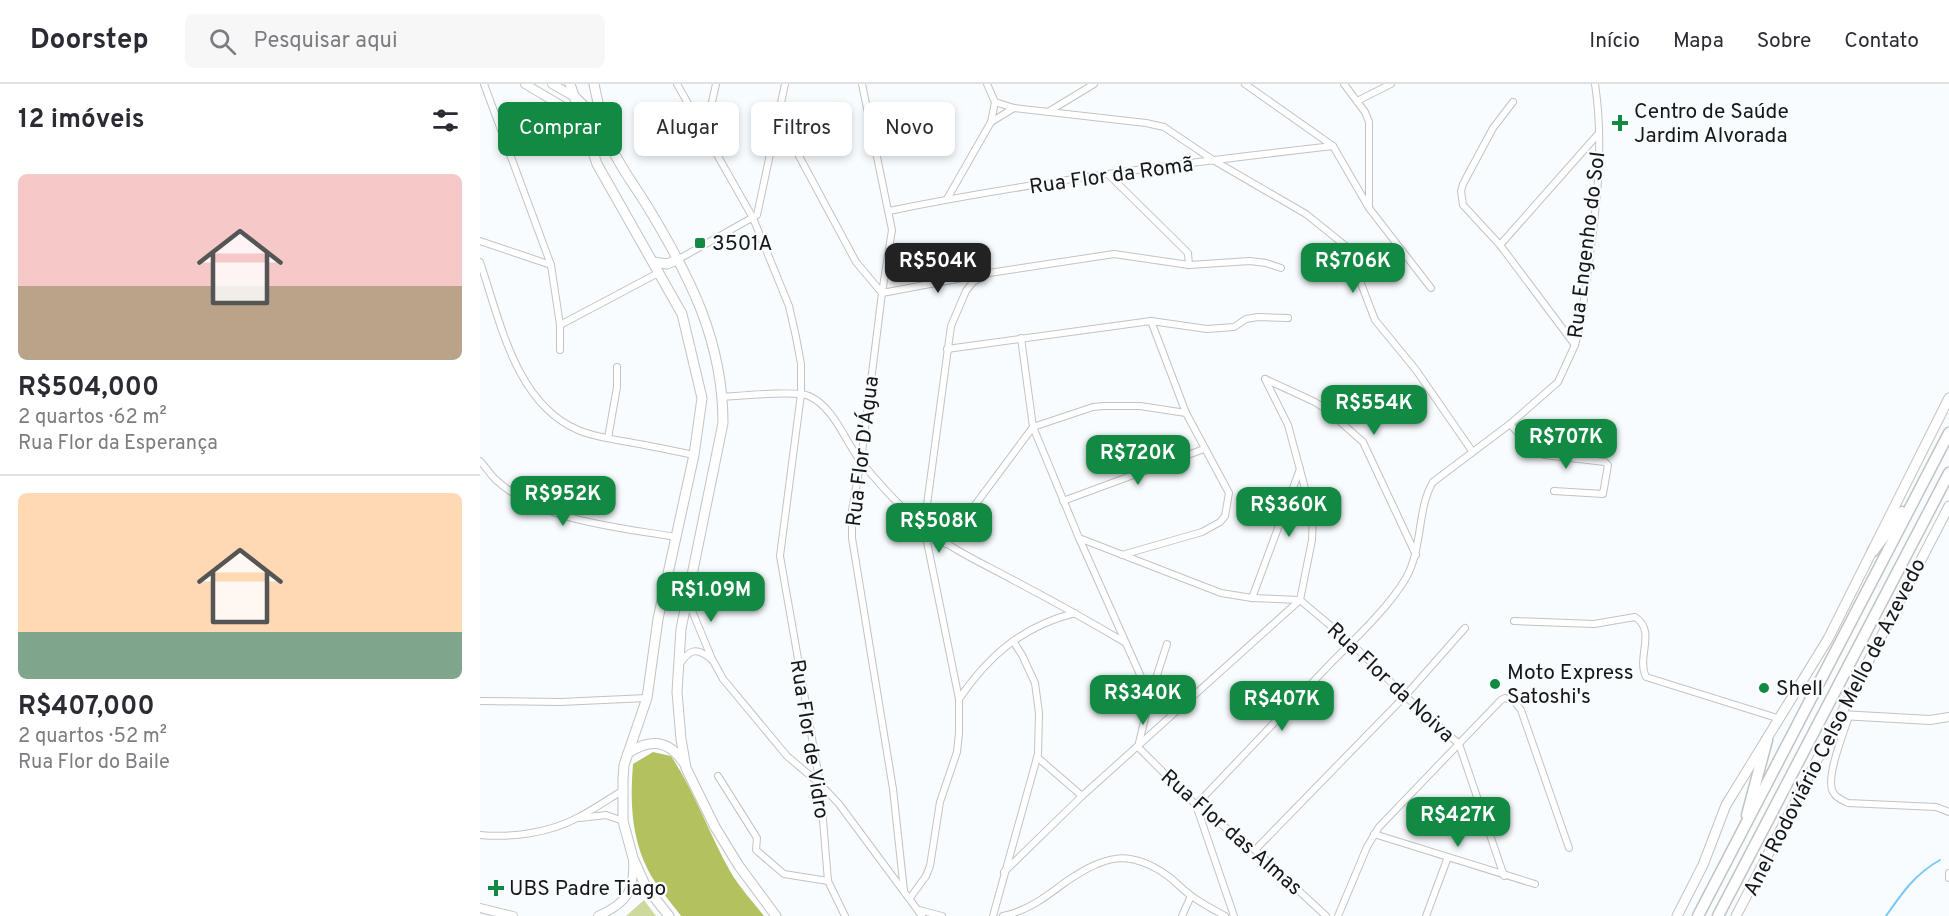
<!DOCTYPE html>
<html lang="pt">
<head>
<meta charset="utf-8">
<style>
  body { margin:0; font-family:Overpass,sans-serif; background:#f7f7f7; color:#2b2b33; height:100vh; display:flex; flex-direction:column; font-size:22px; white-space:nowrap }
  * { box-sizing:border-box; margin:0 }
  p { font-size:20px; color:#7c7c81 }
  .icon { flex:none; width:33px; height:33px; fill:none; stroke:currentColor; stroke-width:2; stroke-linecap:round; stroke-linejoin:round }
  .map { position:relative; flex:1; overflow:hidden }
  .details { display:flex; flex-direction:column; background:#fff; width:480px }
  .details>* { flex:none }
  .guide { position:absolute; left:18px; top:18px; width:570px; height:54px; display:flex; gap:12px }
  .price { position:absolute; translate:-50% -51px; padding:0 14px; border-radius:12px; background:#128a44; color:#fff; font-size:20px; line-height:39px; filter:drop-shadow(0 2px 3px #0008) }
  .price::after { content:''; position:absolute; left:50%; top:36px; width:18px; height:14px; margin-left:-9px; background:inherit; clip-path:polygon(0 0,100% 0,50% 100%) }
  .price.on { background:#222; color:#fff }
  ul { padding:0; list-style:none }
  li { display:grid; align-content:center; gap:12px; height:318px; padding:0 18px }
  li+li { border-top:2px solid #e1e1e2 }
  li span { display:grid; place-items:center; height:186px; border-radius:9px; color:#555 }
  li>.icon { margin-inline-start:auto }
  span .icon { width:108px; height:108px; fill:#fffc; stroke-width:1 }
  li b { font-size:26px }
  h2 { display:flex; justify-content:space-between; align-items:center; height:72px; padding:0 18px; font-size:26px }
  .chip { padding:0 21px; border-radius:9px; background:#fff; box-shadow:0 3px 9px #0003; font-size:21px; line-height:54px }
  .chip.on { background:#128a44; color:#fff }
  header { display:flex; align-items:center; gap:36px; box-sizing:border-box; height:84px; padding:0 30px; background:#fff; border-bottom:2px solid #e1e1e2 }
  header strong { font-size:28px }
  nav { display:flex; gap:33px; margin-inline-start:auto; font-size:21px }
  .search { width:420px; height:54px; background:#f7f7f7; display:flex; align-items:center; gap:15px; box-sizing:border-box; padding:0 21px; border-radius:9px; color:#7c7c81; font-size:22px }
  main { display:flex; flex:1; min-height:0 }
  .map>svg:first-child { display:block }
  .green { fill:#ced99e }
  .forest { fill:#b3c25e }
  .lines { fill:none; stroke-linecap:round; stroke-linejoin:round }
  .stream { stroke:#77cbf6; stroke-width:2 }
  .minor-casing { stroke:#c1c3c5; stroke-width:8 }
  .tertiary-casing { stroke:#c1c3c5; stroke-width:10 }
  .secondary-casing { stroke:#c1c3c5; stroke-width:10 }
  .primary-casing { stroke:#c1c3c5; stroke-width:11 }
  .motorway-casing { stroke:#c1c3c5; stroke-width:13 }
  .minor { stroke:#fff; stroke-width:6 }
  .tertiary { stroke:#fff; stroke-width:8 }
  .secondary { stroke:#fff; stroke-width:8 }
  .primary { stroke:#fff; stroke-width:9 }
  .motorway { stroke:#fff; stroke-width:10 }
  .poi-dot { fill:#128a44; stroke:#f9fcfe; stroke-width:2 }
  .labels { text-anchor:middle; stroke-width:4.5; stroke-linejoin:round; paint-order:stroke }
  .poi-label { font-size:21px; fill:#161718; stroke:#f9fcfe; text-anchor:start }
  .street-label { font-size:21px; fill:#161718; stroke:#f9fcfe }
</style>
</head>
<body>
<header>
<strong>Doorstep</strong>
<div class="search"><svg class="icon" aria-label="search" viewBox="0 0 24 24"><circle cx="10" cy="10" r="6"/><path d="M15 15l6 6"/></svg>Pesquisar aqui</div>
<nav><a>Início</a><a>Mapa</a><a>Sobre</a><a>Contato</a></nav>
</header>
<main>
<section class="details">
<h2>12 imóveis<svg class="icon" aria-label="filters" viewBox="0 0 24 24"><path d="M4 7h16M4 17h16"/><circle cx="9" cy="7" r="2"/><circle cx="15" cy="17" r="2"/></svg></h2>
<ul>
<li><span style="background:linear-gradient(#f6c9c9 60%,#b9a48a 0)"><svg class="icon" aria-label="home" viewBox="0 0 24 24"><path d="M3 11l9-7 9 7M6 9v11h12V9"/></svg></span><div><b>R$504,000</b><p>2 quartos · 62 m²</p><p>Rua Flor da Esperança</p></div></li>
<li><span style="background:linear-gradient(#ffd9b3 75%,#7fa58c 0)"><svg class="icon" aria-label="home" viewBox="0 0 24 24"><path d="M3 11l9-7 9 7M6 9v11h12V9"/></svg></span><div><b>R$407,000</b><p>2 quartos · 52 m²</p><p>Rua Flor do Baile</p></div></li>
</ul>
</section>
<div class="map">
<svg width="1469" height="832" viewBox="0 0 1469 832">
  <rect width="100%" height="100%" fill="#f9fcfe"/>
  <!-- green -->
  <path class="green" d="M 164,816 L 176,832 L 146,832 Z"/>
  <!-- forest -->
  <path class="forest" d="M 173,668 L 191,672 C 215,708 229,750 250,787 C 259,803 273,818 284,832 L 201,832 C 190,817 176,802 168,786 C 151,753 150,716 153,680 Z"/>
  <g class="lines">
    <!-- stream -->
    <path class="stream" d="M 1406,832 C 1422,809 1435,790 1460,776"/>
    <!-- minor casing -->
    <g class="minor-casing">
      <g id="minor">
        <path d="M 4,0 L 71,181 L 80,241 L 80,266"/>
        <path d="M 197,0 L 273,134 L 309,222 L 316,253 L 321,280 L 321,310 L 300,472 L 340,700 L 348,797 L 365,832"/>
        <path d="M 382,0 L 412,146 L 402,209 L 381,377 L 372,426 L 372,454 L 413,705 L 424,807"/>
        <path d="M 507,0 L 515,18 L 511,38"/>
        <path d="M 765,0 L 853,62 L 889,124 L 951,204"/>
        <path d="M 864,0 L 885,28 L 889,38 L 889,123"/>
        <path d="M 877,17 L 911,0"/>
        <path d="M 515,18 L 534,24 L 666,39 L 684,43 L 733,76 L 826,130 L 867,163 L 895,236 L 936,286 L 992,367"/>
        <path d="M 1033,18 L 1013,44 L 983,100 L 981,107 L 983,121 L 1020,161 L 1095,261"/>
        <path d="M 568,28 L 614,0"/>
        <path d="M 297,31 L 376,178 L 402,209 L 509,189 L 634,170 L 709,181 L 770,177 L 786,179 L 801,184"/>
        <path d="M 225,49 L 236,0"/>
        <path d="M 629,91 L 708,169 L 709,181"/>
        <path d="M 467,115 L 511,38 L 534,24"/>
        <path d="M 409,127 C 555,97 705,79 853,62"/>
        <path d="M 0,157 L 71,181"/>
        <path d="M 1020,161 L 1119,49"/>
        <path d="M 199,175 L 277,131 L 305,0"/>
        <path d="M 0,178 C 20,236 35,319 98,346 C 111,352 128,354 142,357 C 166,361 190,366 214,371"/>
        <path d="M 80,241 L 180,188"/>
        <path d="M 541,254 L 553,343 L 599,454 L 670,613"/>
        <path d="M 467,265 L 671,237 L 727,245 L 754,243 L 766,235 L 778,233 L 808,234"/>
        <path d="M 785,295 L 835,318 L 847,326 L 883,358 L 936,471"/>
        <path d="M 243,313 C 260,312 316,306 329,312 C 355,324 365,358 382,379 C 401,402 422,425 445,444 C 472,466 504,480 535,497 C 573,517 609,537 646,559"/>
        <path d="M 1030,340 L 1040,351 L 1059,356 L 1061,369 L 1064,371 L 1125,378 L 1128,381 L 1123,410 L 1074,407"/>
        <path d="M 128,354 L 137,303 L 137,283"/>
        <path d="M 0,377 C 5,382 9,389 15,395 C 59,437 138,443 195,453"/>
        <path d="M 583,417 L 724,365"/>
        <path d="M 599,454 L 741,509 L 772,514 L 820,516"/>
        <path d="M 466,460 L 553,343 L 613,323 L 624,322 L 660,322 L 706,329"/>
        <path d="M 642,471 L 722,448 L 740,438 L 745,432 L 749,409 L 706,329 L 671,237"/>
        <path d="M 772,514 L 820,385"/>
        <path d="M 207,515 L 232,575 L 243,595 L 307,672 L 340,700 L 359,720 L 442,832"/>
        <path d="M 820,516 L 871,559 L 925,612 L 979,660 L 1024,792"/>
        <path d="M 1034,537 L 1114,540 L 1155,533 C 1177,547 1156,573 1166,593 L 1300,635"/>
        <path d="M 687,560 L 670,613 L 658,663 L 716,721 L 775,766 L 846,832"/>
        <path d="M 199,581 C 209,566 216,562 231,575"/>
        <path d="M 479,615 C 509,571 543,542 595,529"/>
        <path d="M 0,617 L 80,618 L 167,614"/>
        <path d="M 1369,632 C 1364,648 1345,694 1353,708 C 1356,714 1362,716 1368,719 L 1456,723 L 1469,728"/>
        <path d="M 557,673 L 602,712"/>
        <path d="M 238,692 L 277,754 L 276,766 L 304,790 L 348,797"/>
        <path d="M 100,734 L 126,731 L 143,737"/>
        <path d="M 894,750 L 1055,800"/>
        <path d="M 0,751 C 31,754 69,749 97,734 C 113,726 127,716 142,707"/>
        <path d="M 775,766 L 925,612 L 985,544"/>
        <path d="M 524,788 L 602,712 L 820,516 L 832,456 L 833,434 L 808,341 L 785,295"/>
        <path d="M 1469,789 L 1469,794"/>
        <path d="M 430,814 L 446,792 L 450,782 L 460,718 L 477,668 L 479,649 L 479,615 L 444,443 L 471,242 L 486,207 L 493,198 L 509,189"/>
        <path d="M 439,826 L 462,832"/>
        <path d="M 513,832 L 558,670 L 559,629 L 555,599 L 542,571 L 533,557"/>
        <path d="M 523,832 C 548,827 567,812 587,797 C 625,772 648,764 688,792 C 696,798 702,805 709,810 C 720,819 733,825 745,832"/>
        <path d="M 702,832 L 711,812"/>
        <path d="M 754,832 L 716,721 C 761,674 806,626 851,579 C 875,555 909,523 926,494 C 943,464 937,424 953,398 L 1030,340 L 1078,298 L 1095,261 L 1101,237 C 1111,158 1127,78 1115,0"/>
        <path d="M 858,832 L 887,763 L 899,743 L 1021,616 L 1025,614 L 1034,617 L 1041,626 L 1089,764"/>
        <path d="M 946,832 L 968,773"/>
      </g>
    </g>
    <!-- tertiary casing -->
    <g class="tertiary-casing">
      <g id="tertiary">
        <path d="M 45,0 L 99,32"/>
        <path d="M 72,0 L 93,12"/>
        <path d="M 1361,631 L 1450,636 L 1469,633"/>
      </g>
    </g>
    <!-- secondary casing -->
    <g class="secondary-casing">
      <g id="secondary">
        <path d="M 0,824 L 33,832"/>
        <path d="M 118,832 C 147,819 155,807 153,775"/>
      </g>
    </g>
    <!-- primary casing -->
    <g class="primary-casing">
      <g id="primary">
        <path d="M 90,0 L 117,80 L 202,230 L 222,314 L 214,371 L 178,535 L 167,614 L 144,681 L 143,695 L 143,737 L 153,774 L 166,803 L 189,832"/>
        <path d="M 114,0 C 118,19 122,40 129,58 C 138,81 156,103 169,125 C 210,193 243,257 243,339 L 201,545 L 197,608 L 201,655 L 206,684 L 235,743 L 259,782 L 296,832"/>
        <path d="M 95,13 L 116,34 L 122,43"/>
        <path d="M 173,178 L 187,180 L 199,175"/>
        <path d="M 148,669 C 170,654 189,656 204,679"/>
        <path d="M 1197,832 L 1223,781 L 1246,721 L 1348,555 L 1469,314"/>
        <path d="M 1256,832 L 1469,422"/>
      </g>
    </g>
    <!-- motorway casing -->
    <g class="motorway-casing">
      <g id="motorway">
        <path d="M 1393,467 L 1422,428"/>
        <path d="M 1267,731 L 1287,656"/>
        <path d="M 1218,832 L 1469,349"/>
        <path d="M 1238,832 L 1469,389"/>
      </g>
    </g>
    <!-- minor -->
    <use href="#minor" class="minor"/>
    <!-- tertiary -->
    <use href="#tertiary" class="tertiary"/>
    <!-- secondary -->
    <use href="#secondary" class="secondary"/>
    <!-- primary -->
    <use href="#primary" class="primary"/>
    <!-- motorway -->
    <use href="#motorway" class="motorway"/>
  </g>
  <!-- markers -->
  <g class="poi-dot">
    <path d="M1137 30h6v6h6v6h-6v6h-6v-6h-6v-6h6z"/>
    <rect x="214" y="153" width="12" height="12" rx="3"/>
    <circle cx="1015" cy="600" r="6"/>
    <circle cx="1284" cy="604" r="6"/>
    <path d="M13 795h6v6h6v6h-6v6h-6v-6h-6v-6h6z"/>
  </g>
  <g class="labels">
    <!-- poi labels -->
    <g class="poi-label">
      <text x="1154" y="34">Centro de Saúde<tspan x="1154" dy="24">Jardim Alvorada</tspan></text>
      <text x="232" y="166">3501A</text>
      <text x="1027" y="595">Moto Express<tspan x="1027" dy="24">Satoshi's</tspan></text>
      <text x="1296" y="611">Shell</text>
      <text x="29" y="811">UBS Padre Tiago</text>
    </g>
    <!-- street labels -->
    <g class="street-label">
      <text transform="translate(631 91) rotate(-8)" y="7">Rua Flor da Romã</text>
      <text transform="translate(1106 161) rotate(-83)" y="7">Rua Engenho do Sol</text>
      <text transform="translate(382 367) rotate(-83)" y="7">Rua Flor D'Água</text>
      <text transform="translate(911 598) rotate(43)" y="7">Rua Flor da Noiva</text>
      <text transform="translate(1354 643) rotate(-63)" y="7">Anel Rodoviário Celso Mello de Azevedo</text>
      <text transform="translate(330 655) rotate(81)" y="7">Rua Flor de Vidro</text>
      <text transform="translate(752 748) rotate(41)" y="7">Rua Flor das Almas</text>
    </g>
  </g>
</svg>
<b class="price on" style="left:458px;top:210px">R$504K</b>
<b class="price" style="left:873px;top:210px">R$706K</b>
<b class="price" style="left:894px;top:352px">R$554K</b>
<b class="price" style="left:1086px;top:386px">R$707K</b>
<b class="price" style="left:658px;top:402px">R$720K</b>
<b class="price" style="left:83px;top:443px">R$952K</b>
<b class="price" style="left:809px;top:454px">R$360K</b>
<b class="price" style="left:459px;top:470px">R$508K</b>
<b class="price" style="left:231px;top:539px">R$1.09M</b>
<b class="price" style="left:663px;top:642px">R$340K</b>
<b class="price" style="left:802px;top:648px">R$407K</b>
<b class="price" style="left:978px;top:764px">R$427K</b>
<div class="guide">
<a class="chip on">Comprar</a>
<a class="chip">Alugar</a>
<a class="chip">Filtros</a>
<a class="chip">Novo</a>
</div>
</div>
</main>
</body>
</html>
